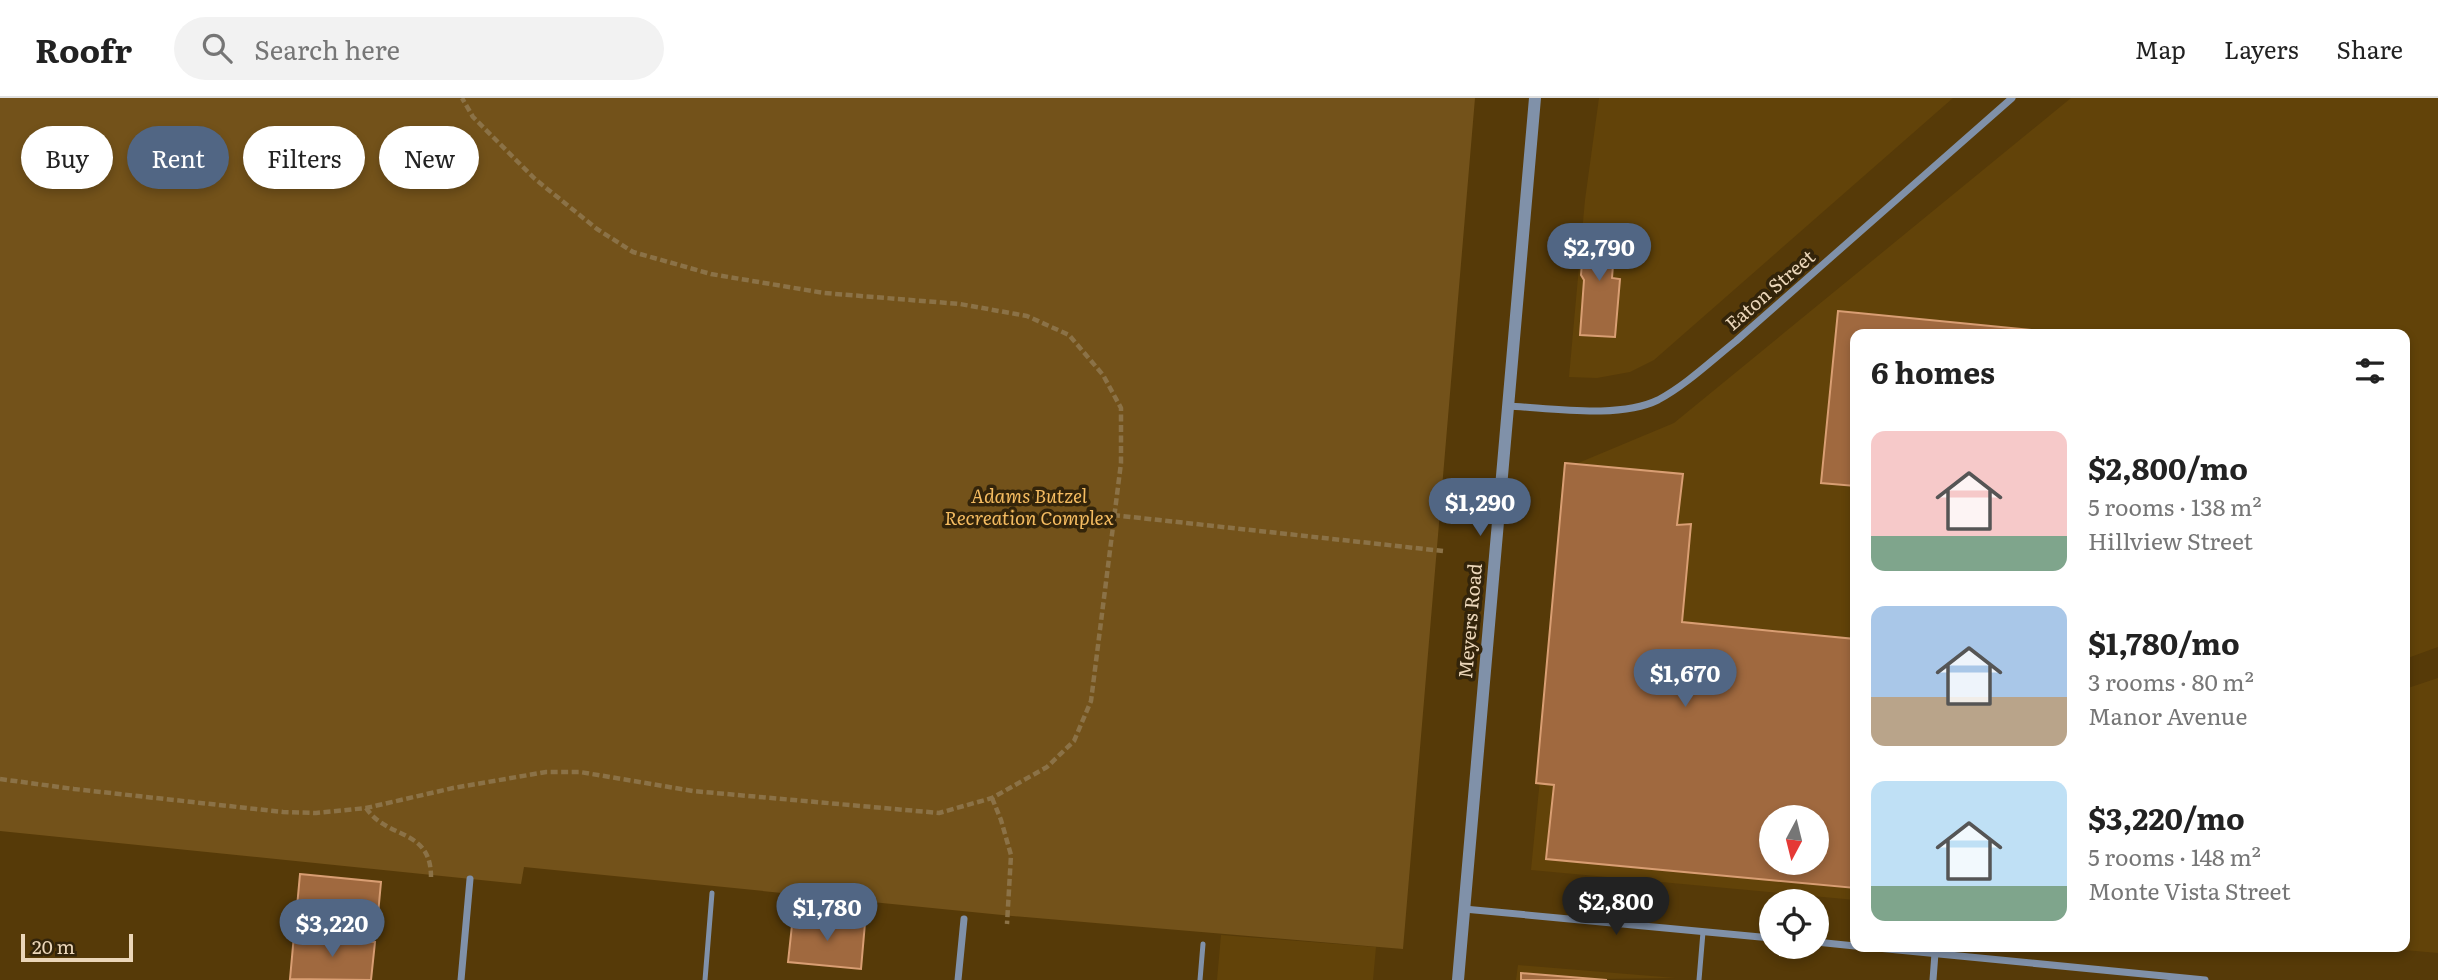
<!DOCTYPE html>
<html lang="en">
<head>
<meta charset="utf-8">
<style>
  body { margin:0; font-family:Literata,serif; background:#f2f2f2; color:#222; height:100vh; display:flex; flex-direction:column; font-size:26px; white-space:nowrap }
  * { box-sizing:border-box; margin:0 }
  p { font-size:23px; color:#767676 }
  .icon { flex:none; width:38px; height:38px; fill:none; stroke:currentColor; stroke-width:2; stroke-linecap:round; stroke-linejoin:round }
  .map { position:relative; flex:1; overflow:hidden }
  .side { position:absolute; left:1850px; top:231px; width:560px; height:623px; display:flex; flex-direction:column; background:#fff; border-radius:14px; box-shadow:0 4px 10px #0003 }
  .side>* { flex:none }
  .hud { position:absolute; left:21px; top:28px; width:665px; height:63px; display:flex; gap:14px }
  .needle { width:46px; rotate:187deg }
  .buttons { position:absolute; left:1759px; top:707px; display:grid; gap:14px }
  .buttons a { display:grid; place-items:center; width:70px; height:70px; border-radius:50%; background:#fff; box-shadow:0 4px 10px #0003; font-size:35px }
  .scale { position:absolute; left:21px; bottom:18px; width:112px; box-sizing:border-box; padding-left:7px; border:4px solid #ebd6b9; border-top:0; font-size:19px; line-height:24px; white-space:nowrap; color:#ebd6b9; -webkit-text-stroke:5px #33240a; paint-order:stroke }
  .price { position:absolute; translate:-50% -60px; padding:0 16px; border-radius:24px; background:#516684; color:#fff; font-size:23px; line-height:46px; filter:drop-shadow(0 2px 4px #0008) }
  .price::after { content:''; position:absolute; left:50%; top:42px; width:21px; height:16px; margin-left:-10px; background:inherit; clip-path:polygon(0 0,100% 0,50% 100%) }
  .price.active { background:#222; color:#fff }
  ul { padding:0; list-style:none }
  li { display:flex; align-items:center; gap:21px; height:175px; padding:0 21px }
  li span { display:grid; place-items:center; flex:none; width:196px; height:140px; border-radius:14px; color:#555 }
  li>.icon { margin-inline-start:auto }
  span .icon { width:84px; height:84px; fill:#fffc; stroke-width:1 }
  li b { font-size:30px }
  h2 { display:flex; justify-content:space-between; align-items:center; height:84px; padding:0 21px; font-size:30px }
  .pill { padding:0 24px; border-radius:32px; background:#fff; box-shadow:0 4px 10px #0003; font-size:24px; line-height:63px }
  .pill.active { background:#516684; color:#fff }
  header { display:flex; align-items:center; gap:42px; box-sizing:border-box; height:98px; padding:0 35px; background:#fff; border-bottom:2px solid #e0e0e0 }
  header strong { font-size:33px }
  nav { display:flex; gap:38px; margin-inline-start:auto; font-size:24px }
  .search { width:490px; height:63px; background:#f2f2f2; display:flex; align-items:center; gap:18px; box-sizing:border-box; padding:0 24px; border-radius:38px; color:#767676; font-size:26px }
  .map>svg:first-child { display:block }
  .built { fill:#624309; fill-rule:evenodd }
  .green { fill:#73521a }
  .building { fill:#a0693f; stroke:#d99e73; stroke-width:2; fill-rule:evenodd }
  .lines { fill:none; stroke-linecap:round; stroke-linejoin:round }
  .path { stroke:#8b7247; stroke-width:4.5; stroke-dasharray:7 3.5; stroke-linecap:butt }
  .service { stroke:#8091a9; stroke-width:5 }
  .minor { stroke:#8091a9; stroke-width:7 }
  .tertiary { stroke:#8091a9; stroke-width:12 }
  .labels { text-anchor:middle; stroke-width:7; stroke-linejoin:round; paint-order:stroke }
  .street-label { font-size:19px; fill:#ebd6b9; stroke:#33240a }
  .park-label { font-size:19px; font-style:italic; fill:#f5bc61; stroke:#33240a }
</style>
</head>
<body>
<header>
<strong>Roofr</strong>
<div class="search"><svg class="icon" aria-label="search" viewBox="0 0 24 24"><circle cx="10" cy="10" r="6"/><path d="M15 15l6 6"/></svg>Search here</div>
<nav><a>Map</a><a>Layers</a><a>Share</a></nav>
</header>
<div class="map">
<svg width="2438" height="882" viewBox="0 0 2438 882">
  <rect width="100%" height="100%" fill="#563a08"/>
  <!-- built -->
  <g class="built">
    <path d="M 1599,0 L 1953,0 L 1654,262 L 1630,274 L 1597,280 L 1569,279 L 1585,102 Z"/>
    <path d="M 2071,0 L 2438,0 L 2438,549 L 2405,561 L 2404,236 L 1855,236 L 1855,802 L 1531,772 L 1571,368 L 1674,325 ZM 1771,719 L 1816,719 L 1816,765 L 1771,765 Z"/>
    <path d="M 2438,580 L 2438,855 L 2370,849 L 2404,849 L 2405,591 Z"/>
    <path d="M 1221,837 L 1376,849 L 1373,882 L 1217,882 Z"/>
    <path d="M 1518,867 L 1676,880 L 1516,882 Z"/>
  </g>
  <!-- green -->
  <path class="green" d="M 0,0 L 1475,0 L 1403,851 L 1012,818 L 524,769 L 521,786 L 0,733 Z"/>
  <!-- building -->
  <g class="building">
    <path d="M 1585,127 L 1616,129 L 1612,180 L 1620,181 L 1615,239 L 1580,237 L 1584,182 L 1581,177 Z"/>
    <path d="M 1838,213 L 2071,236 L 1855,236 L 1855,388 L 1821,385 Z"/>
    <path d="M 1565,365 L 1683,376 L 1677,427 L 1691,426 L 1682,524 L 1855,541 L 1855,790 L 1546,761 L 1554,687 L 1536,685 ZM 1771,719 L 1816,719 L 1816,765 L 1771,765 Z"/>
    <path d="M 300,776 L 381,784 L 377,827 L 296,820 Z"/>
    <path d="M 793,818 L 865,825 L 861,871 L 788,864 Z"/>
    <path d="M 294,837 L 375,844 L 371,882 L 290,881 Z"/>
    <path d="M 1521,875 L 1607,882 L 1521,882 Z"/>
  </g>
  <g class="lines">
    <!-- path -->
    <g class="path">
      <path d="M 1113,417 L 1443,453"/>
      <path d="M 0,681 L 74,691 L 283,714 L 316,715 L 366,710 L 453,690 L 546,674 L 580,674 L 693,693 L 939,715 L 992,700 L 1047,669 L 1074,643 L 1091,603 L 1121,365 L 1121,310 L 1103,277 L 1069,237 L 1027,218 L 960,206 L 824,195 L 711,176 L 633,154 L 597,131 L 535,81 L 473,19 L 462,0"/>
      <path d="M 992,700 L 1001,722 L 1011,757 L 1007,826"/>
      <path d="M 366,710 C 388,742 431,730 431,779"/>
    </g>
    <!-- service -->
    <g class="service">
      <path d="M 705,882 L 712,795"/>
      <path d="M 1200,882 L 1203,846"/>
      <path d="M 1699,882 L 1703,834"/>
    </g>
    <!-- minor -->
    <g class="minor">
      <path d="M 1508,308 C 1551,310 1619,321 1658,302 C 1686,287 1711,263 1736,243 L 2012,0"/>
      <path d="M 1464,811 L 1771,840"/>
      <path d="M 1816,844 L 1855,848"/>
      <path d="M 1867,849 L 2205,882"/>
      <path d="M 461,882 L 470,781"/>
      <path d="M 958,882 L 964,821"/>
      <path d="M 1933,882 L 1935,855"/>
    </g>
    <!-- tertiary -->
    <path class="tertiary" d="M 1458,882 L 1535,0"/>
  </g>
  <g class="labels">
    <!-- street labels -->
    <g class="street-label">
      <text transform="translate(1770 192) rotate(-41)" y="7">Eaton Street</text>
      <text transform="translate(1470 523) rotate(-85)" y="7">Meyers Road</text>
    </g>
    <!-- park labels -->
    <g class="park-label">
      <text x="1029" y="405">Adams Butzel<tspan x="1029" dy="22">Recreation Complex</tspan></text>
    </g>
  </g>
</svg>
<div class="buttons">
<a><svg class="needle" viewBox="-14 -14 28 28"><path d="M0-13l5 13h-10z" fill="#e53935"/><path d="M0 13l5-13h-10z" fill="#767676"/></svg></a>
<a><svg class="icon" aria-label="locate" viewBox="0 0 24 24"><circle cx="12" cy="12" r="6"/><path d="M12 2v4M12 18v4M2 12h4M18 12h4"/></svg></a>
</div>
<div class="scale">20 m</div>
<b class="price" style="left:1599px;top:185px">$2,790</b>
<b class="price" style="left:1480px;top:440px">$1,290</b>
<b class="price" style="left:1685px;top:611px">$1,670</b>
<b class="price active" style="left:1616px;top:839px">$2,800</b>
<b class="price" style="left:827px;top:845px">$1,780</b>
<b class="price" style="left:332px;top:861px">$3,220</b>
<div class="hud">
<a class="pill">Buy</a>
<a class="pill active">Rent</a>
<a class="pill">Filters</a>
<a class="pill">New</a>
</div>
<section class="side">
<h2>6 homes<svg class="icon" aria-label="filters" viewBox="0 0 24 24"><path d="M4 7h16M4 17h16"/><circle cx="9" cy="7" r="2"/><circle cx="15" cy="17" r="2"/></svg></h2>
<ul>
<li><span style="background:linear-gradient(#f6c9c9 75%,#7fa58c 0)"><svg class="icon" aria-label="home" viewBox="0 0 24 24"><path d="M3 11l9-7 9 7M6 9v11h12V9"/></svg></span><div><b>$2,800/mo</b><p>5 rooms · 138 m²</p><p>Hillview Street</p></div></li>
<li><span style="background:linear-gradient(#a9c7e8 65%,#b9a48a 0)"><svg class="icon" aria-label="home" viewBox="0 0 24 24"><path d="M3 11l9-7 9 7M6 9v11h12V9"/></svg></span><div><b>$1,780/mo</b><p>3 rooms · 80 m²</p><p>Manor Avenue</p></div></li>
<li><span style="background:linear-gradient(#bfe0f5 75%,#7fa58c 0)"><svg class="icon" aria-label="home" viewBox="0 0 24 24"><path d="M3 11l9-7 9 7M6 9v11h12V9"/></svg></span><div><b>$3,220/mo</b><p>5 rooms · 148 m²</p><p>Monte Vista Street</p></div></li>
</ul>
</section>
</div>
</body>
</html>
